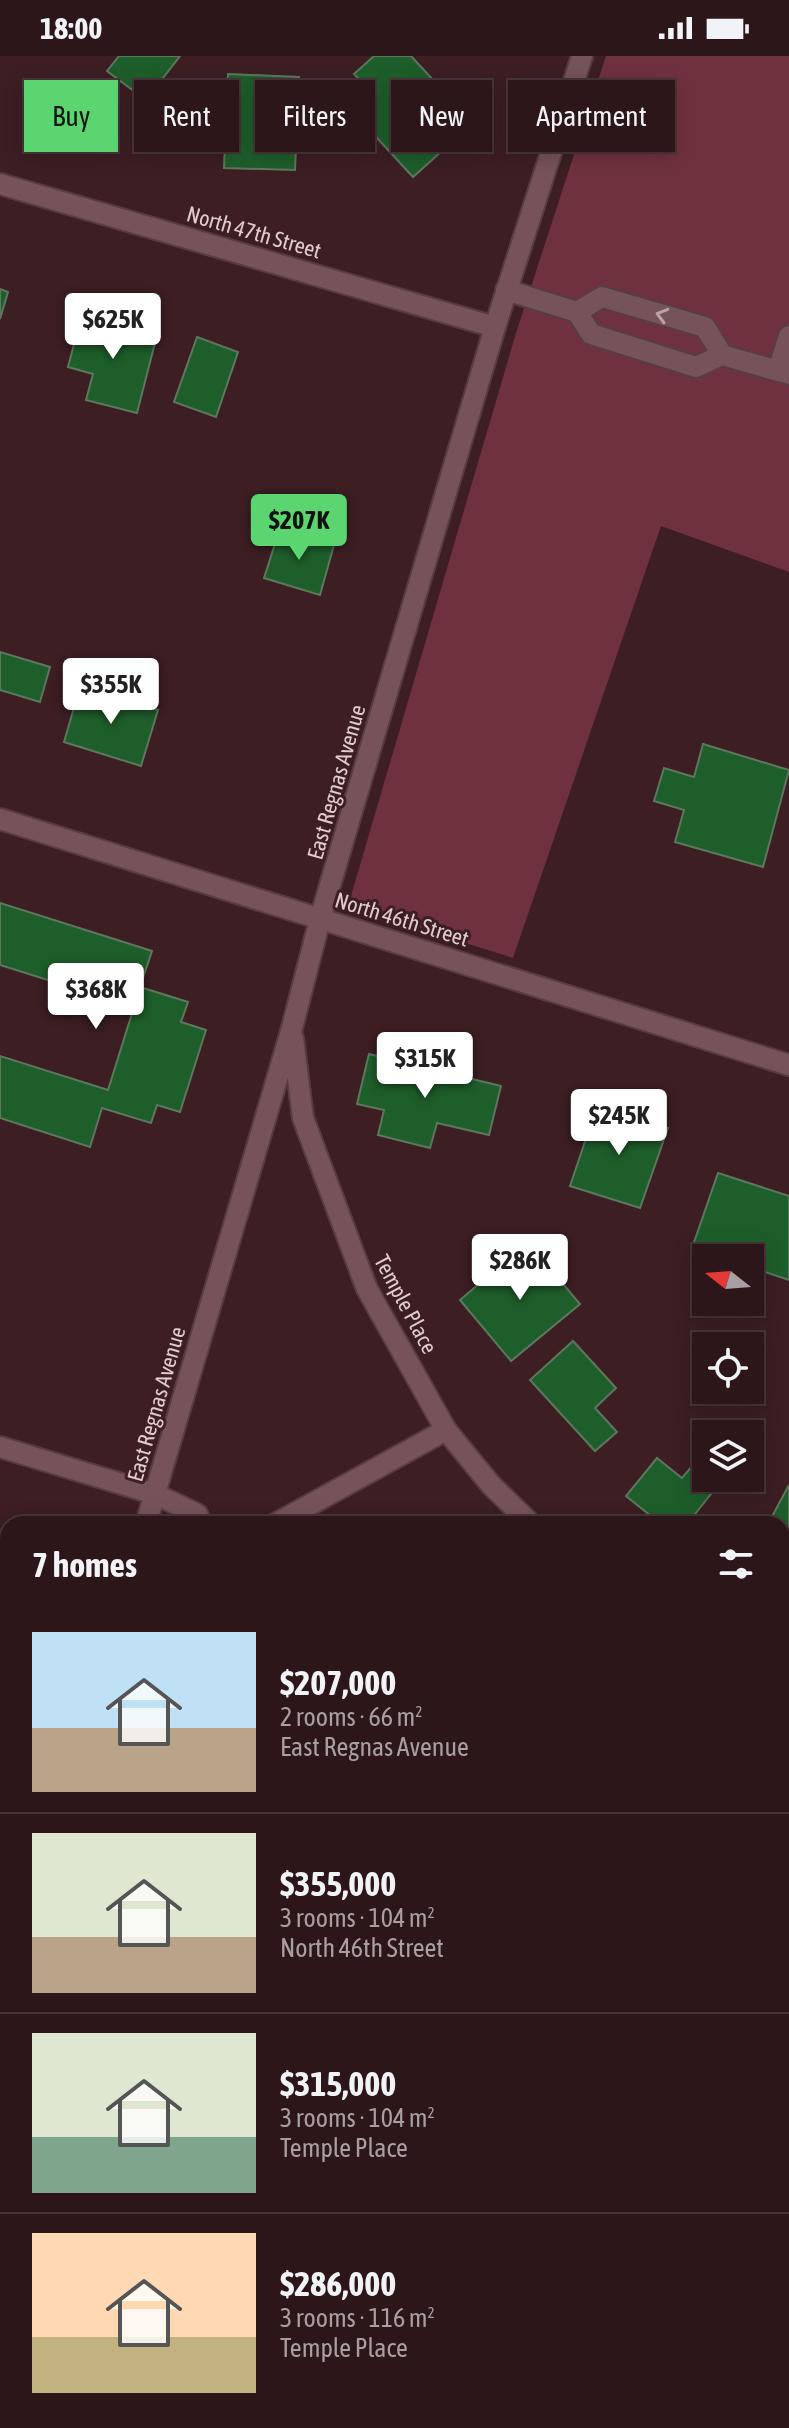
<!DOCTYPE html>
<html lang="en">
<head>
<meta charset="utf-8">
<style>
  body { margin:0; font-family:"Asap Condensed",sans-serif; background:#392327; color:#f1f3f6; height:100vh; display:flex; flex-direction:column; font-size:30px; white-space:nowrap }
  * { box-sizing:border-box; margin:0 }
  p { font-size:26px; color:#a79fa2 }
  .icon { flex:none; width:44px; height:44px; fill:none; stroke:currentColor; stroke-width:2; stroke-linecap:round; stroke-linejoin:round }
  .map { position:relative; flex:1; overflow:hidden }
  .drawer { position:absolute; left:0px; top:1460px; width:790px; height:912px; display:flex; flex-direction:column; background:#2d161a; border-radius:24px 24px 0 0; box-shadow:0 4px 20px #0003,0 0 0 2px #483539 }
  .drawer>* { flex:none }
  .top-card { position:absolute; left:24px; top:24px; width:742px; height:72px; display:flex; gap:16px }
  .needle { width:52px; rotate:287deg }
  .buttons { position:absolute; left:692px; top:1188px; display:grid; gap:16px }
  .buttons a { display:grid; place-items:center; width:72px; height:72px; border-radius:0px; background:#2d161a; box-shadow:0 4px 20px #0003,0 0 0 2px #483539; font-size:40px }
  .price { position:absolute; translate:-50% -68px; padding:0 18px; border-radius:8px; background:#fff; color:#222; font-size:26px; line-height:52px; filter:drop-shadow(0 2px 4px #0008) }
  .price::after { content:''; position:absolute; left:50%; top:48px; width:24px; height:18px; margin-left:-12px; background:inherit; clip-path:polygon(0 0,100% 0,50% 100%) }
  .price.selected { background:#5ad56f; color:#111 }
  ul { padding:0; list-style:none }
  li { display:flex; align-items:center; gap:24px; height:200px; padding:0 32px }
  li+li { border-top:2px solid #483539 }
  li span { display:grid; place-items:center; flex:none; width:224px; height:160px; border-radius:0px; color:#555 }
  li>.icon { margin-inline-start:auto }
  span .icon { width:96px; height:96px; fill:#fffc; stroke-width:1 }
  li b { font-size:34px }
  h2 { display:flex; justify-content:space-between; align-items:center; height:96px; padding:0 32px; font-size:34px }
  .chip { padding:0 28px; border-radius:0px; background:#2d161a; box-shadow:0 4px 20px #0003,0 0 0 2px #483539; font-size:28px; line-height:72px }
  .chip.selected { background:#5ad56f; color:#111 }
  .status { display:flex; justify-content:space-between; align-items:center; height:56px; padding:0 40px; background:#2d161a; direction:ltr }
  .status svg { height:22px; fill:currentColor }
  .map>svg:first-child { display:block }
  .green { fill:#70313e }
  .building { fill:#1e5e2a; stroke:#5d775f; stroke-width:2 }
  .lines { fill:none; stroke-linecap:round; stroke-linejoin:round }
  .minor-casing { stroke:#573d42; stroke-width:24 }
  .minor { stroke:#765358; stroke-width:20 }
  .oneway { stroke:#bba1a5 }
  .labels { text-anchor:middle; stroke-width:6; stroke-linejoin:round; paint-order:stroke }
  .street-label { font-size:22px; fill:#e0cbce; stroke:#3c1e23 }
</style>
</head>
<body>
<div class="status"><b>18:00</b><svg viewBox="0 0 49 12"><path d="M0 12V9h3v3zM5 12V6h3v6zM10 12V3h3v9zM15 12V0h3v12zM26 1h20v11H26zM47 4h2v5h-2z"/></svg></div>
<div class="map">
<svg width="789" height="2372" viewBox="0 0 789 2372">
  <rect width="100%" height="100%" fill="#3c1e23"/>
  <!-- green -->
  <path class="green" d="M 606,0 L 789,0 L 789,516 L 661,470 L 513,902 L 348,850 L 516,277 Z"/>
  <!-- building -->
  <g class="building">
    <path d="M 119,0 L 180,0 L 146,44 L 107,15 Z"/>
    <path d="M 374,0 L 411,0 L 473,67 L 413,121 L 354,57 L 374,39 L 354,18 Z"/>
    <path d="M 228,18 L 299,21 L 295,114 L 224,112 Z"/>
    <path d="M 0,233 L 8,236 L 0,263 Z"/>
    <path d="M 82,258 L 157,279 L 137,357 L 86,344 L 93,318 L 68,311 Z"/>
    <path d="M 197,281 L 238,296 L 216,361 L 174,346 Z"/>
    <path d="M 280,472 L 334,489 L 320,539 L 264,522 Z"/>
    <path d="M 0,596 L 50,611 L 40,646 L 0,634 Z"/>
    <path d="M 80,631 L 158,654 L 141,710 L 64,686 Z"/>
    <path d="M 703,688 L 789,714 L 763,811 L 675,786 L 684,754 L 654,745 L 664,712 L 694,721 Z"/>
    <path d="M 0,847 L 152,895 L 140,931 L 188,946 L 181,966 L 206,974 L 180,1056 L 157,1049 L 151,1067 L 102,1052 L 90,1091 L 0,1062 L 0,1000 L 108,1034 L 134,951 L 0,909 Z"/>
    <path d="M 369,998 L 501,1030 L 489,1079 L 437,1067 L 430,1092 L 378,1079 L 384,1054 L 357,1048 Z"/>
    <path d="M 597,1050 L 668,1072 L 640,1152 L 570,1130 Z"/>
    <path d="M 718,1117 L 789,1140 L 789,1224 L 750,1211 L 750,1202 L 722,1202 L 692,1192 Z"/>
    <path d="M 528,1186 L 580,1248 L 511,1305 L 460,1244 Z"/>
    <path d="M 573,1285 L 616,1332 L 595,1352 L 617,1376 L 595,1395 L 530,1324 Z"/>
    <path d="M 657,1402 L 682,1422 L 698,1403 L 706,1410 L 706,1422 L 723,1423 L 687,1468 L 661,1468 L 626,1440 Z"/>
    <path d="M 789,1429 L 789,1501 L 782,1497 L 782,1468 L 768,1468 Z"/>
    <path d="M 782,1748 L 789,1750 L 789,1808 L 786,1817 L 782,1815 Z"/>
    <path d="M 786,1888 L 789,1889 L 789,1941 L 782,1938 L 782,1902 Z"/>
    <path d="M 6,2360 L 8,2364 L 28,2367 L 29,2364 L 54,2364 L 52,2372 L 2,2372 Z"/>
    <path d="M 107,2364 L 146,2364 L 143,2372 L 104,2372 Z"/>
    <path d="M 281,2364 L 332,2364 L 330,2372 L 304,2372 Z"/>
  </g>
  <g class="lines">
    <!-- minor casing -->
    <g class="minor-casing">
      <g id="minor">
        <path d="M 0,128 L 495,271"/>
        <path d="M 506,234 L 577,256 L 591,278 L 696,311 L 722,299 L 789,318"/>
        <path d="M 577,256 L 602,241 L 705,271 L 722,299"/>
        <path d="M 778,315 L 789,280"/>
        <path d="M 0,763 L 789,1009"/>
        <path d="M 293,982 L 303,1062 L 367,1233 L 446,1374 L 491,1429 L 531,1468"/>
        <path d="M 0,1391 L 155,1438 L 197,1458 L 202,1468"/>
        <path d="M 146,1468 L 292,972 L 320,863 L 495,271 L 582,0"/>
        <path d="M 275,1468 L 446,1374"/>
        <path d="M 782,1641 L 789,1644"/>
        <path d="M 0,1972 L 8,1944"/>
        <path d="M 439,2372 L 441,2364"/>
      </g>
    </g>
    <!-- minor -->
    <use href="#minor" class="minor"/>
  </g>
  <!-- one-way arrows -->
  <defs><path id="oneway-chevron" d="M-2-3.5L2.5 0L-2 3.5" fill="none" stroke-width="1.6" stroke-linecap="round" stroke-linejoin="round" transform="scale(2)"/></defs>
  <use class="oneway" href="#oneway-chevron" transform="translate(662 259) rotate(-164)"/>
  <g class="labels">
    <!-- street labels -->
    <g class="street-label">
      <text transform="translate(254 176) rotate(16)" y="8">North 47th Street</text>
      <text transform="translate(336 726) rotate(-74)" y="8">East Regnas Avenue</text>
      <text transform="translate(402 863) rotate(17)" y="8">North 46th Street</text>
      <text transform="translate(406 1248) rotate(62)" y="8">Temple Place</text>
      <text transform="translate(156 1348) rotate(-74)" y="8">East Regnas Avenue</text>
    </g>
  </g>
</svg>
<div class="buttons">
<a><svg class="needle" viewBox="-14 -14 28 28"><path d="M0-13l5 13h-10z" fill="#e53935"/><path d="M0 13l5-13h-10z" fill="#a79fa2"/></svg></a>
<a><svg class="icon" aria-label="locate" viewBox="0 0 24 24"><circle cx="12" cy="12" r="6"/><path d="M12 2v4M12 18v4M2 12h4M18 12h4"/></svg></a>
<a><svg class="icon" aria-label="layers" viewBox="0 0 24 24"><path d="M12 4l9 5-9 5-9-5zM3 14l9 5 9-5"/></svg></a>
</div>
<b class="price" style="left:113px;top:305px">$625K</b>
<b class="price selected" style="left:299px;top:506px">$207K</b>
<b class="price" style="left:111px;top:670px">$355K</b>
<b class="price" style="left:96px;top:975px">$368K</b>
<b class="price" style="left:425px;top:1044px">$315K</b>
<b class="price" style="left:619px;top:1101px">$245K</b>
<b class="price" style="left:520px;top:1246px">$286K</b>
<div class="top-card">
<a class="chip selected">Buy</a>
<a class="chip">Rent</a>
<a class="chip">Filters</a>
<a class="chip">New</a>
<a class="chip">Apartment</a>
</div>
<section class="drawer">
<h2>7 homes<svg class="icon" aria-label="filters" viewBox="0 0 24 24"><path d="M4 7h16M4 17h16"/><circle cx="9" cy="7" r="2"/><circle cx="15" cy="17" r="2"/></svg></h2>
<ul>
<li><span style="background:linear-gradient(#bfe0f5 60%,#b9a48a 0)"><svg class="icon" aria-label="home" viewBox="0 0 24 24"><path d="M3 11l9-7 9 7M6 9v11h12V9"/></svg></span><div><b>$207,000</b><p>2 rooms · 66 m²</p><p>East Regnas Avenue</p></div></li>
<li><span style="background:linear-gradient(#dfe7d0 65%,#b9a48a 0)"><svg class="icon" aria-label="home" viewBox="0 0 24 24"><path d="M3 11l9-7 9 7M6 9v11h12V9"/></svg></span><div><b>$355,000</b><p>3 rooms · 104 m²</p><p>North 46th Street</p></div></li>
<li><span style="background:linear-gradient(#dfe7d0 65%,#7fa58c 0)"><svg class="icon" aria-label="home" viewBox="0 0 24 24"><path d="M3 11l9-7 9 7M6 9v11h12V9"/></svg></span><div><b>$315,000</b><p>3 rooms · 104 m²</p><p>Temple Place</p></div></li>
<li><span style="background:linear-gradient(#ffd9b3 65%,#c2b280 0)"><svg class="icon" aria-label="home" viewBox="0 0 24 24"><path d="M3 11l9-7 9 7M6 9v11h12V9"/></svg></span><div><b>$286,000</b><p>3 rooms · 116 m²</p><p>Temple Place</p></div></li>
</ul>
</section>
</div>
</body>
</html>
